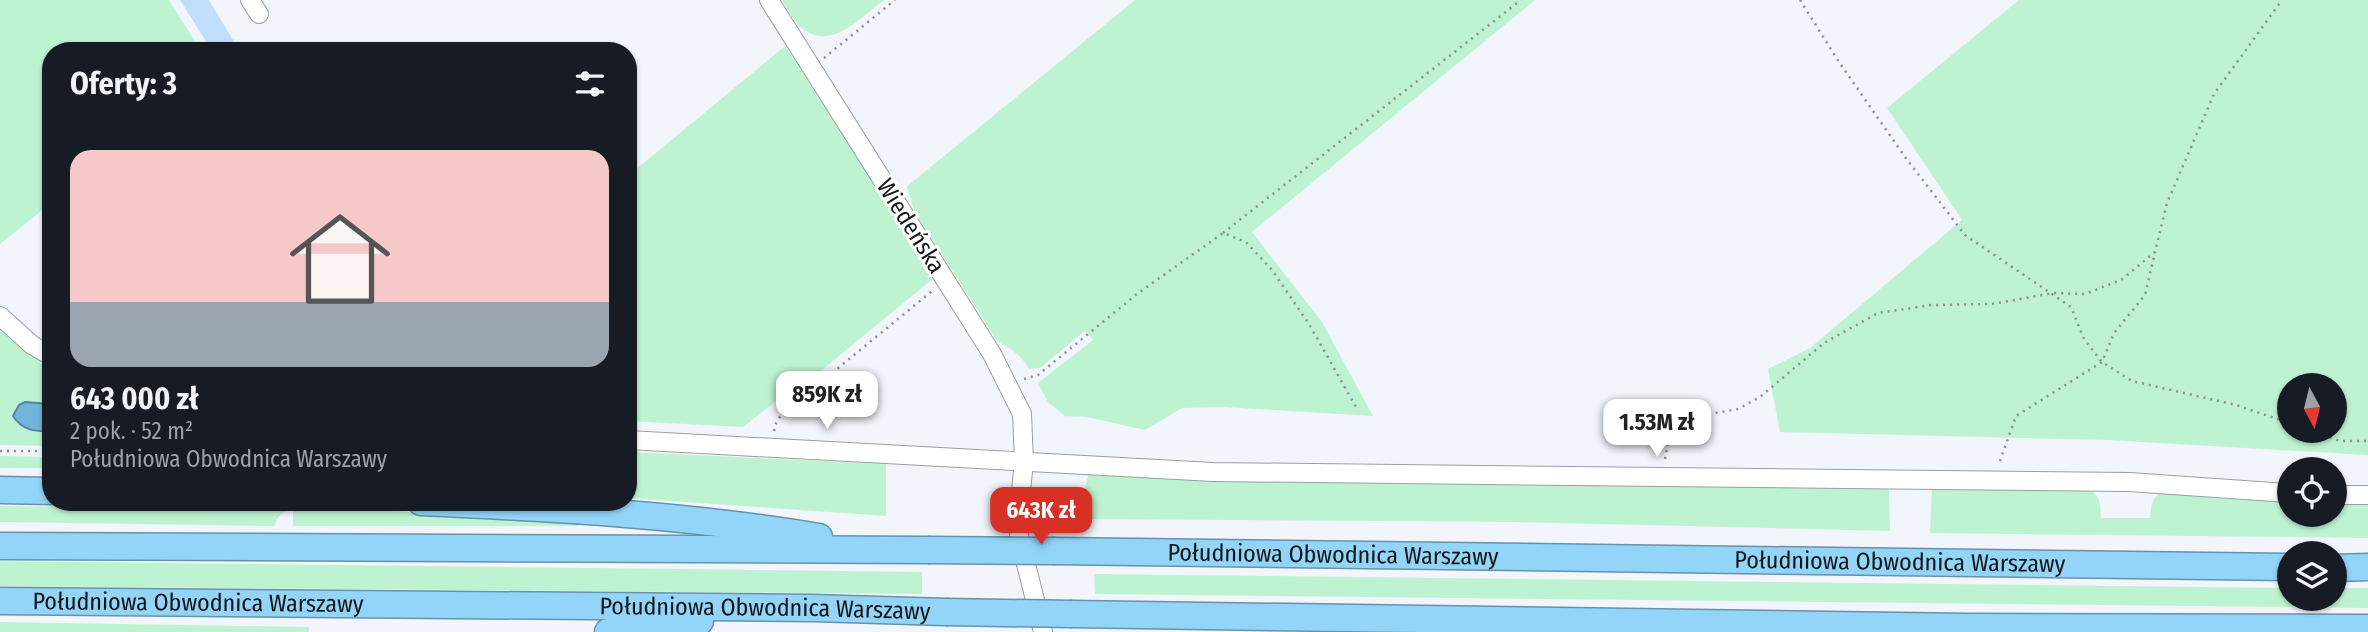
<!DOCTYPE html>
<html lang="pl">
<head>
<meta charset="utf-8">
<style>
  body { margin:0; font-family:"Fira Sans Condensed",sans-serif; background:#20242c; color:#f1f3f6; height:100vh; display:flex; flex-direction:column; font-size:26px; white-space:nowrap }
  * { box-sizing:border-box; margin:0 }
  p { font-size:23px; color:#9ea1a6 }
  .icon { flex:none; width:38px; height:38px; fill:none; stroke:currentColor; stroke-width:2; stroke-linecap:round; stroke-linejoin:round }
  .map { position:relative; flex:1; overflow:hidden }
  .sheet { position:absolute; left:42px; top:42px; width:595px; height:469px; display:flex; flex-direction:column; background:#171b24; border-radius:28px; box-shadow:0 2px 5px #0004 }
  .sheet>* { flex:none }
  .needle { width:46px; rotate:173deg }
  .fabs { position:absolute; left:2277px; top:373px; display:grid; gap:14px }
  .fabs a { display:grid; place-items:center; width:70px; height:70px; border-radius:50%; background:#171b24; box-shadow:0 2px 5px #0004; font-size:35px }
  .price { position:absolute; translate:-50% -60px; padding:0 16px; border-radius:14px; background:#fff; color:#222; font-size:23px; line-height:46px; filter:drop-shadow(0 2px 4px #0008) }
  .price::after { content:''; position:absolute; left:50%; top:42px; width:21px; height:16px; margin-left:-10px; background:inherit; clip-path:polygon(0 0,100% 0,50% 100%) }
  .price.current { background:#d93025; color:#fff }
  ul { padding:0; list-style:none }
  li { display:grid; align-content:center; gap:14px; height:371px; padding:0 28px }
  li+li { border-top:2px solid #363941 }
  li span { display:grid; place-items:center; height:217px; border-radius:21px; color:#555 }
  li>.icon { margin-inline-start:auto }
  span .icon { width:126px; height:126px; fill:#fffc; stroke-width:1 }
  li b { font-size:30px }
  h2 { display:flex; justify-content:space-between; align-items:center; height:84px; padding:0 28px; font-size:30px }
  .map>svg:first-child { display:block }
  .green { fill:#bef3d1; fill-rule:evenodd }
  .water { fill:#72b5da; stroke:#5685a0; stroke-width:2 }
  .building { fill:#c2defd }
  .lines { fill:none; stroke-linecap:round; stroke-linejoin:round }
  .minor-casing { stroke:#9a9ea3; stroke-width:20 }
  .highway-casing { stroke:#6692aa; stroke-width:29 }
  .path { stroke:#8c8f93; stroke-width:2.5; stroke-dasharray:2 5; stroke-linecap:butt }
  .minor { stroke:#fff; stroke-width:18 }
  .highway { stroke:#92d5f9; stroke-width:26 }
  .highway-bridge-casing { stroke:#6692aa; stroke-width:29; stroke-linecap:butt }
  .highway-bridge { stroke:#92d5f9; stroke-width:26 }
  .labels { text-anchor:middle; stroke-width:6; stroke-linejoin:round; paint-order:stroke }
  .street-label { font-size:24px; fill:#141517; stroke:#fff }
</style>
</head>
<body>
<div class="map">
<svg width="2368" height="632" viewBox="0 0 2368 632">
  <rect width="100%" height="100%" fill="#f2f6fc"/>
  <!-- green -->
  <g class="green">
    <path d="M 0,0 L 169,0 L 201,51 L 51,51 L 51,203 L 0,244 Z"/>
    <path d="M 782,0 L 884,0 C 859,18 831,52 802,28 C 794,21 788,9 782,0 Z"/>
    <path d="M 1135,0 L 1535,0 L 1252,232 L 1322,322 L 1373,416 L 1224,407 L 1182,408 L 1145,430 L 1087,417 L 1065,416 L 1048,402 L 1038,383 L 1093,340 L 1085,331 L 1040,368 L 1029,369 C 1022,356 1012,349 998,342 L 914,211 L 907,187 L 911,183 Z"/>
    <path d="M 2019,0 L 2368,0 L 2368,455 L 2108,440 L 1780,432 L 1768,369 L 1810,348 L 1962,220 L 1887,108 ZM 2289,385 L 2334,385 L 2334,430 L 2289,430 Z"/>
    <path d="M 785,46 L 935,277 L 788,398 L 785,394 L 743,427 L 628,421 L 628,176 Z"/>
    <path d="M 0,330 L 42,364 L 51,369 L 51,404 L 25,402 L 41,431 L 51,431 L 51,446 L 0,445 Z"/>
    <path d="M 628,452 L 886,464 L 886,516 L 628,498 Z"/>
    <path d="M 0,456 L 51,457 L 51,468 L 0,468 Z"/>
    <path d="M 1089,474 L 1261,482 L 1889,488 L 1890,531 L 1517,522 L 1075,519 Z"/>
    <path d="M 1932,488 L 2089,489 C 2102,497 2100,505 2101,518 L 2150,518 C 2151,504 2152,496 2166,490 L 2289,500 L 2289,514 L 2334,514 L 2335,502 L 2368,502 L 2368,538 L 1930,533 Z"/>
    <path d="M 0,506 L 375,510 L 581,521 L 579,526 L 293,526 L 293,511 C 282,510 278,516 274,526 L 0,522 Z"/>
    <path d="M 0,561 L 922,572 L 922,594 L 0,586 Z"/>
    <path d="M 1094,574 L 2289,588 L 2289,598 L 2334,598 L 2335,588 L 2368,588 L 2368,608 L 1095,594 Z"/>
    <path d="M 0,622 L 309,627 L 309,632 L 0,632 Z"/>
  </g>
  <!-- water -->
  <path class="water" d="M 25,402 L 51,404 L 51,431 C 35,432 22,430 13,416 L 19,405 Z"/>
  <!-- building -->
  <path class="building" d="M 180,0 L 209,0 L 236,45 L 227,51 L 212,51 Z"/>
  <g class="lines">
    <!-- minor casing -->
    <g class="minor-casing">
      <g id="minor">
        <path d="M 250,0 L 259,14"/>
        <path d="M 769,0 L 992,354 L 1022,414 L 1024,462 L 1019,509 L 1019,536 L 1043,632"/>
        <path d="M 0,316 L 32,345 L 51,356"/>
        <path d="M 628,440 L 1213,472 L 2129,482 L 2289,493"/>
        <path d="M 2334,495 L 2368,495"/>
      </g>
    </g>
    <!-- highway casing -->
    <g class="highway-casing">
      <g id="highway">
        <path d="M 0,490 L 51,491"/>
        <path d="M 421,502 C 554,508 687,515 819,537"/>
        <path d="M 0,546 L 928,550"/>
        <path id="s1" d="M 1055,551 L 2289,567"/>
        <path d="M 2334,568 L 2368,567"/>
        <path id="s2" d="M 0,601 L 813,608 L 946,612"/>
        <path d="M 1072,614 L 1967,627 L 2368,628"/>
        <path d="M 608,632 L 700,621"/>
      </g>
    </g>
    <!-- path -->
    <g class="path">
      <path d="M 1800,0 L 1839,62 L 1905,157 L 1965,235 L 2071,307 L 2084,339 L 2102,362 L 2132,381 L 2236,405 L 2289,423"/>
      <path d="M 824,58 L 895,0"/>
      <path d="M 1223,233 L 1521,0"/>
      <path d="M 1024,379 L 1038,375 L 1137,294 L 1223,233 L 1246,242 L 1272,270 L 1309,324 L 1356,407"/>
      <path d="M 2310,430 L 2340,441 L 2368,441"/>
      <path d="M 774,431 L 775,425 L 781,415 L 932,291"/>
      <path d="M 0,451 L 51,451"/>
      <path d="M 1665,459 L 1669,438 L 1685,420 L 1693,417 L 1738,409 L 1760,397 L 1824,343 L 1878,313 L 1931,305 L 1992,304 L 2053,293 L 2085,294 L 2121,280 L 2155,252 L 2167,203 L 2214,94 L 2282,0"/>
      <path d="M 2000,461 L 2016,416 L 2102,362 L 2114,333 L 2145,295 L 2155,252"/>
    </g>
    <!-- minor -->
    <use href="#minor" class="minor"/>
    <!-- highway -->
    <use href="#highway" class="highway"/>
    <!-- highway-bridge casing -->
    <g class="highway-bridge-casing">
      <g id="highway-bridge">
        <path d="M 928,550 L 1055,551"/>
        <path d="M 946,612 L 1072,614"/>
      </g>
    </g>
    <!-- highway-bridge -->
    <use href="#highway-bridge" class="highway-bridge"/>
  </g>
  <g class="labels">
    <!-- street labels -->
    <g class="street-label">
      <text transform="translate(911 226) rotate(58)" y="8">Wiedeńska</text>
      <text dy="8" stroke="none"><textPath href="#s1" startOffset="278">Południowa Obwodnica Warszawy</textPath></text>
      <text dy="8" stroke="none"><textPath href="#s1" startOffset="845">Południowa Obwodnica Warszawy</textPath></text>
      <text dy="8" stroke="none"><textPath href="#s2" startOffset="198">Południowa Obwodnica Warszawy</textPath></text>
      <text dy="8" stroke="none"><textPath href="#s2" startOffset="765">Południowa Obwodnica Warszawy</textPath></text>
    </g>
  </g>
</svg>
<div class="fabs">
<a><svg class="needle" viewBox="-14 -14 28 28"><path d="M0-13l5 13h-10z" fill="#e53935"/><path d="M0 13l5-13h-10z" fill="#9ea1a6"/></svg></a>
<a><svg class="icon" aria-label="locate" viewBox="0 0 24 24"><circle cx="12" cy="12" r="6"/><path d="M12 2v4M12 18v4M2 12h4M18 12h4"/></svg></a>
<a><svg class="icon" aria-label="layers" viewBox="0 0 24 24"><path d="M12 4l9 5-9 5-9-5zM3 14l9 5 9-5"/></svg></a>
</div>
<b class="price" style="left:827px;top:431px">859K zł</b>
<b class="price" style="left:1657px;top:459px">1.53M zł</b>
<b class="price current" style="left:1041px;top:547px">643K zł</b>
<section class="sheet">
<h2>Oferty: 3<svg class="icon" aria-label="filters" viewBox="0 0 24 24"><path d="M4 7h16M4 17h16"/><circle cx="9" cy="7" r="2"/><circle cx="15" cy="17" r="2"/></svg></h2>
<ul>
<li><span style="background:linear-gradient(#f6c9c9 70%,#9aa5b1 0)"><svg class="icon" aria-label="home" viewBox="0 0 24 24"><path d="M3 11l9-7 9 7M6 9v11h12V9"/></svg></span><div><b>643 000 zł</b><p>2 pok. · 52 m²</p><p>Południowa Obwodnica Warszawy</p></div></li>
</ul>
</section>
</div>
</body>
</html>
